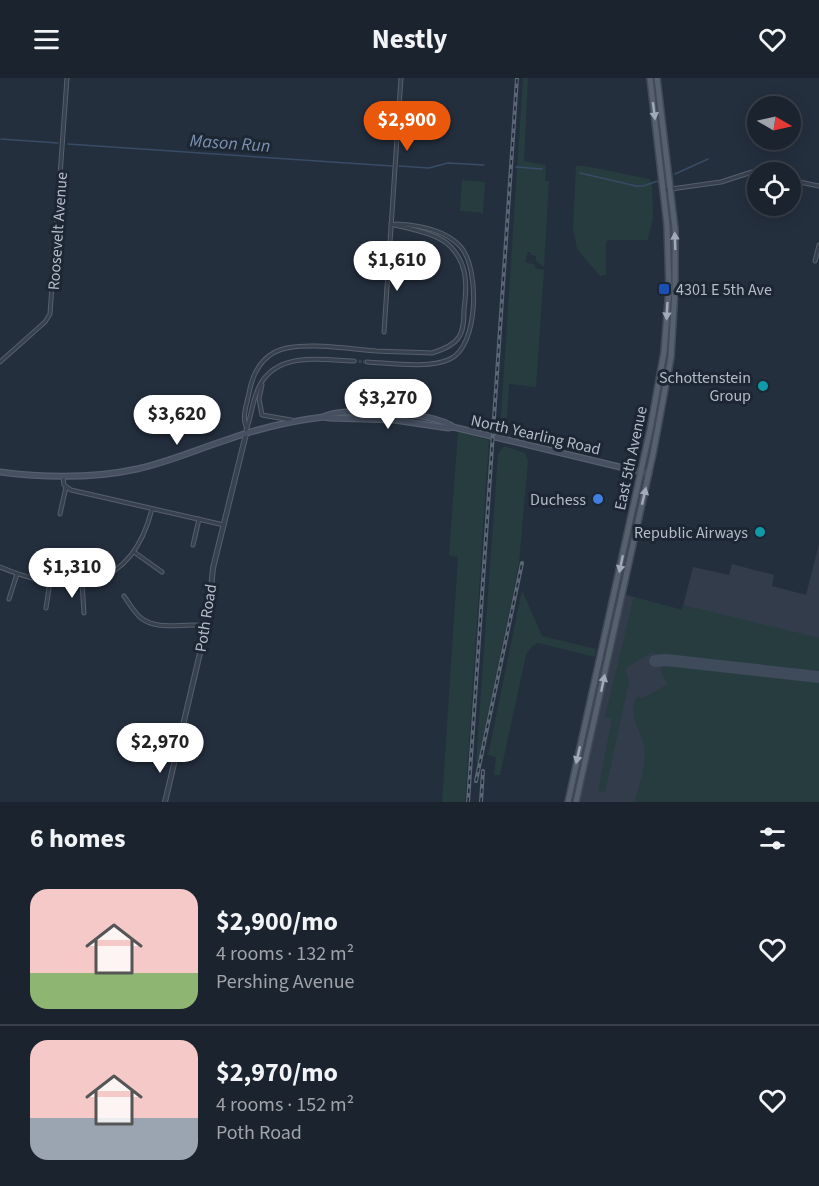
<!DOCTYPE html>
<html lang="en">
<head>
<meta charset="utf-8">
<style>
  body { margin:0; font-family:"Source Sans 3",sans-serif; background:#282f3a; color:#f1f3f6; height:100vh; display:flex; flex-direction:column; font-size:22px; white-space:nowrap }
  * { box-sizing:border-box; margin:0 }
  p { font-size:20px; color:#a0a4aa }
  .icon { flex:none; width:33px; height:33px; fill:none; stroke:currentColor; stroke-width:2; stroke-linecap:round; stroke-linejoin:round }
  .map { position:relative; height:724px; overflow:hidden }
  .panel { display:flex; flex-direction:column; background:#1b232e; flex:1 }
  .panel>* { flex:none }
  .needle { width:39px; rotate:99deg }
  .controls { position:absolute; left:747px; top:18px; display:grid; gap:12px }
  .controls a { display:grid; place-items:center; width:54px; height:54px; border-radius:50%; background:#1b232e; box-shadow:0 3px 15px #0003,0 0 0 2px #39404a; font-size:30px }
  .price { position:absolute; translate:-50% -51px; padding:0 14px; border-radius:21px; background:#fff; color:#222; font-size:20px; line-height:39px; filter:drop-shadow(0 2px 3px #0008) }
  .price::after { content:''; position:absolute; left:50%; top:36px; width:18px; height:14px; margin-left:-9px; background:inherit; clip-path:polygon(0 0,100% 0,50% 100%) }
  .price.selected { background:#ea580c; color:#fff }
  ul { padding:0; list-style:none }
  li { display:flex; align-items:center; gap:18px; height:150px; padding:0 30px }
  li+li { border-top:2px solid #39404a }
  li span { display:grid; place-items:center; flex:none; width:168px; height:120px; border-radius:18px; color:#555 }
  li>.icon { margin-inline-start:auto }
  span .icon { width:72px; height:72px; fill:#fffc; stroke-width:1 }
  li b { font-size:26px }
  h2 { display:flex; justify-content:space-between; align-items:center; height:72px; padding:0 30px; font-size:26px }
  header { display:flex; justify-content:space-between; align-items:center; height:78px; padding:0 30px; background:#1b232e; font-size:27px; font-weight:700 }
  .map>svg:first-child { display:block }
  .airport { fill:#323c4b }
  .green { fill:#263c3f }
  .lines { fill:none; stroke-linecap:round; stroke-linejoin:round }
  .stream { stroke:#394c67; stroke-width:1.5 }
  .taxiway { stroke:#3f4a5a; stroke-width:12 }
  .minor-tunnel { stroke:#3a4453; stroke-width:3; stroke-dasharray:3 1.5; stroke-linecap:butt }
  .minor-casing { stroke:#565f6c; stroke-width:5 }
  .tertiary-casing { stroke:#565f6c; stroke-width:6 }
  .secondary-casing { stroke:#565f6c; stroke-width:7 }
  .primary-casing { stroke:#414a57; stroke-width:8 }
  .minor { stroke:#38414e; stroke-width:3 }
  .tertiary { stroke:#38414e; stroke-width:4 }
  .secondary { stroke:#465061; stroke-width:4.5 }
  .primary { stroke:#56606e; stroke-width:5 }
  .rail-casing { stroke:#5a6575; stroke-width:4 }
  .rail { stroke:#1d2633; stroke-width:1.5; stroke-dasharray:4.5; stroke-linecap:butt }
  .oneway { fill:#a1aab7 }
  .transit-dot { fill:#1a4fb4; stroke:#1d2633; stroke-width:2 }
  .culture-dot { fill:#0f9aa8; stroke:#1d2633; stroke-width:2 }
  .shop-dot { fill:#3f7fe0; stroke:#1d2633; stroke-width:2 }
  .labels { text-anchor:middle; stroke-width:6; stroke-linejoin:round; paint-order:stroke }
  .street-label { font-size:16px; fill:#b4bcc9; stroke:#1d2633 }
  .poi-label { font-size:16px; fill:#b4bcc9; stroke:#1d2633; text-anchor:end }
  .water-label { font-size:18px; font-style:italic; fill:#7c92b1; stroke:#1d2633 }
</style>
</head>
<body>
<header><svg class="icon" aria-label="menu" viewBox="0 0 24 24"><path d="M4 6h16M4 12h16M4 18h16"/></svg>Nestly<svg class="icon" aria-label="heart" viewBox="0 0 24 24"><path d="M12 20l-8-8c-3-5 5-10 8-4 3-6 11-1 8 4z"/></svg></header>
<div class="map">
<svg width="819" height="724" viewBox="0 0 819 724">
  <rect width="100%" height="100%" fill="#242f3e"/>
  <!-- airport -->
  <path class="airport" d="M 819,466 L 819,724 L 576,724 L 622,516 L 682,532 L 693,489 L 729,497 L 732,486 L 774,497 L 772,508 L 806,517 Z"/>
  <!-- green -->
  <g class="green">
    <path d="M 523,0 L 528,0 L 524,83 L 546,87 L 545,103 L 549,103 L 544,189 L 536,183 L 536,178 L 531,177 L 531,174 L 528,174 L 525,184 L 535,187 L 535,190 L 544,192 L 536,309 L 509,306 L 506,354 L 500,353 Z"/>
    <path d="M 576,88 L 586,88 L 649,101 L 652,105 L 653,139 L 648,162 L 608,162 L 606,165 L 606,197 L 600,198 L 577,171 L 573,150 Z"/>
    <path d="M 462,102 L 485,104 L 483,135 L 460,133 Z"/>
    <path d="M 458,354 L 489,362 L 465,724 L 442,724 L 458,479 L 449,477 Z"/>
    <path d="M 504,368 L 525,375 L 528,383 L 519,485 L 478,684 L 476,684 L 498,376 Z"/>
    <path d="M 522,512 L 542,558 L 596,571 L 595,579 L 538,565 L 532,568 L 526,577 L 500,697 L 494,697 L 496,679 L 488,677 Z"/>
    <path d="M 634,519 L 682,532 L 683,527 L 819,560 L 819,594 L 650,575 L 625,591 L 629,603 L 605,714 L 598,713 L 612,641 L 605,639 Z"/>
    <path d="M 665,587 L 819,604 L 819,724 L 635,724 C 639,707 647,686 644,668 C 641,651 627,637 637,619 L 644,620 L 668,606 L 660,592 Z"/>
  </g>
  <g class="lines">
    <!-- stream -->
    <g class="stream">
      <path d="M 1,61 L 58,65"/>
      <path d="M 68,66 L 392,88"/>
      <path d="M 399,88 L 429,90 L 448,85 L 484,87"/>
      <path d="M 516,89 L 542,91"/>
      <path d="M 580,95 L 636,108 L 643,108 L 658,103"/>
      <path d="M 675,96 L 708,81"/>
    </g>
    <!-- taxiway -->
    <path class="taxiway" d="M 655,583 L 666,582 L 819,599"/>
    <!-- minor-tunnel -->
    <path class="minor-tunnel" d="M 354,283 L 367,284"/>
    <!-- minor casing -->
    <g class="minor-casing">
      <g id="minor">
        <path d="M 790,102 L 819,108"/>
        <path d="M 664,112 L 721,104 L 752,94 L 758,95"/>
        <path d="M 815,183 L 819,167"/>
        <path d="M 384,254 L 401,0"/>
        <path d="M 0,284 L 45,244 L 50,236 L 67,0"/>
        <path d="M 367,284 C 390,285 430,291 450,281 C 479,268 480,189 460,168 C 444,151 418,147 396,146"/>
        <path d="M 262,307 L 259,321 L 262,337 L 291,342"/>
        <path d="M 247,350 C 241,340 247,326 249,315 C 252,298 260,282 275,274 C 297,262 351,271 376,273 C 395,274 413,274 432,275 C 442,272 453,268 459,259 C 464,251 464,240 464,231 C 467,209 468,187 451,169 C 438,155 410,151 391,146"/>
        <path d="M 246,352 C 251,340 252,327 256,316 C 271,272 318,282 354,283"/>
        <path d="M 63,399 L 64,407 L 71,412 L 224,447"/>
        <path d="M 60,436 L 66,409"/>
        <path d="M 193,467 L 199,441"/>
        <path d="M 134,474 L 162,494"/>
        <path d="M 0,489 C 70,518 131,514 152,431"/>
        <path d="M 82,505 L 84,535"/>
        <path d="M 124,518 C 129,525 134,534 141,540 C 159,554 185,544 206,548"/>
        <path d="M 9,521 L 17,496"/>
        <path d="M 46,530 L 50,504"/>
      </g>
    </g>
    <!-- tertiary casing -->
    <g class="tertiary-casing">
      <path id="tertiary" d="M 165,724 L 208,541 L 213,490 L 246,356"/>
    </g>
    <!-- secondary casing -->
    <g class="secondary-casing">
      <g id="secondary">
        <path d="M 323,339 L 330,340 L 394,342 L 448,350 L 453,349 L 649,396"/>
        <path d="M 0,394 C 46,400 91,401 137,391 C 169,384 198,371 229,361 C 260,350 291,343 323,339 C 343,328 436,334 453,349"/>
      </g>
    </g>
    <!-- primary casing -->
    <g class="primary-casing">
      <g id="primary">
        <path d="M 568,724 L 650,352 L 664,274 L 669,210 L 667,147 L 650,0"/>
        <path d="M 576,724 L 653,376 L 671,279 L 675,211 L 675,151 L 657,0"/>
      </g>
    </g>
    <!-- minor -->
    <use href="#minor" class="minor"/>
    <!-- tertiary -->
    <use href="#tertiary" class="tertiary"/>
    <!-- secondary -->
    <use href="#secondary" class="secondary"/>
    <!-- primary -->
    <use href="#primary" class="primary"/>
    <!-- rail casing -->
    <g class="rail-casing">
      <g id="rail">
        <path d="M 476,703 L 522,485"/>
        <path d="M 468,724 L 517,0"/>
        <path d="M 481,724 L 483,693"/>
      </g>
    </g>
    <!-- rail -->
    <use href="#rail" class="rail"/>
  </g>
  <!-- one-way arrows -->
  <defs><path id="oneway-solid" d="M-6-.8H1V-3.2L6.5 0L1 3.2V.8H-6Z" transform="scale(1.5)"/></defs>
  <g class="oneway">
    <use href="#oneway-solid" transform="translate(654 33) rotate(83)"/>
    <use href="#oneway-solid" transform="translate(675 163) rotate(-92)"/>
    <use href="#oneway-solid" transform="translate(667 233) rotate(93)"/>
    <use href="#oneway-solid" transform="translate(644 418) rotate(-77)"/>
    <use href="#oneway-solid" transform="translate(621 486) rotate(102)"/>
    <use href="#oneway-solid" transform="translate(603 605) rotate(-78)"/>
    <use href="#oneway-solid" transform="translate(578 677) rotate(103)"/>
  </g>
  <!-- markers -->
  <rect class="transit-dot" x="658" y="205" width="12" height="12" rx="3"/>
  <g class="culture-dot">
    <circle cx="763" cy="308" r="6"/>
    <circle cx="760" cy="454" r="6"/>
  </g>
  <circle class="shop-dot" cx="598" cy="421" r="6"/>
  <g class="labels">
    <!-- street labels -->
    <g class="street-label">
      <text transform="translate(57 153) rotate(-86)" y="6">Roosevelt Avenue</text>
      <text transform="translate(536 356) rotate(13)" y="6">North Yearling Road</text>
      <text transform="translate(630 380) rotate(-78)" y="6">East 5th Avenue</text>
      <text transform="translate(205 540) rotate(-81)" y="6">Poth Road</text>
    </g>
    <!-- poi labels -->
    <g class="poi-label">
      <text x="676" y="217" text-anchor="start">4301 E 5th Ave</text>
      <text x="751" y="305">Schottenstein<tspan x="751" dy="18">Group</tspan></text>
      <text x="586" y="427">Duchess</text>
      <text x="748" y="460">Republic Airways</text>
    </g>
    <!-- water labels -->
    <g class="water-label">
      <text transform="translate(230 65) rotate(4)" y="6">Mason Run</text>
    </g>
  </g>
</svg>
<div class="controls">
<a><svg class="needle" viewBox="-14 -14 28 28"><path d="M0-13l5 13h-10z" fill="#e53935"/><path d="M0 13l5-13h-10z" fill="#a0a4aa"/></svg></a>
<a><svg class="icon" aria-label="locate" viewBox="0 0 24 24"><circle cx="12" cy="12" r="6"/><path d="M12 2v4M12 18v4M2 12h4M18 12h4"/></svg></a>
</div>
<b class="price selected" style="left:407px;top:74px">$2,900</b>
<b class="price" style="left:397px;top:214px">$1,610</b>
<b class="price" style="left:388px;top:352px">$3,270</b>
<b class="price" style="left:177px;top:368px">$3,620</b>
<b class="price" style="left:72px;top:521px">$1,310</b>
<b class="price" style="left:160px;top:696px">$2,970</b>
</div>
<section class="panel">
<h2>6 homes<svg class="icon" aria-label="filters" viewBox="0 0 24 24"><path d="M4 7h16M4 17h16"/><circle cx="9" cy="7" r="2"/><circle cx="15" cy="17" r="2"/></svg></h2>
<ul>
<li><span style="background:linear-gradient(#f6c9c9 70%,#8fb573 0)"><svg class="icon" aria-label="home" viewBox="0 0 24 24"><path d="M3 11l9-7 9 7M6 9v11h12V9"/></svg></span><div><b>$2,900/mo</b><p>4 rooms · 132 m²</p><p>Pershing Avenue</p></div><svg class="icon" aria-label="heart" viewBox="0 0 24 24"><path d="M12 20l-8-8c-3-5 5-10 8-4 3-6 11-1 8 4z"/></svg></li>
<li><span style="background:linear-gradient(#f6c9c9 65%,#9aa5b1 0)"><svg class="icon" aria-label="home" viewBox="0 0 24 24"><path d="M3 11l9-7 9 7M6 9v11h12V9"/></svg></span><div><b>$2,970/mo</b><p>4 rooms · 152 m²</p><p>Poth Road</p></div><svg class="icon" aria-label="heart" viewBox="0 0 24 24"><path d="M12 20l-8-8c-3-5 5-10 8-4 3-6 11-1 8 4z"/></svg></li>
</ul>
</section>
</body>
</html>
